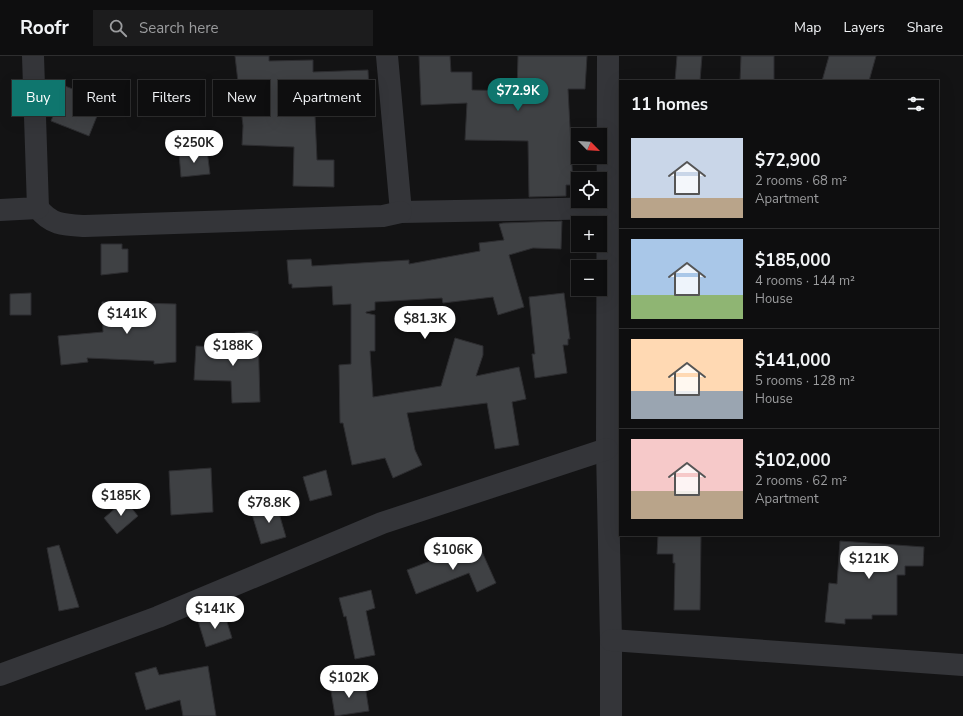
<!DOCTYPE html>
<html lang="en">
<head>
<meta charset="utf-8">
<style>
  body { margin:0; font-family:"Nunito Sans",sans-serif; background:#1c1c1d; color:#f1f3f6; height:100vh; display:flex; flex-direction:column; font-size:15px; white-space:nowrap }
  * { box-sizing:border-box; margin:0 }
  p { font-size:13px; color:#9b9c9e }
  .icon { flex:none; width:22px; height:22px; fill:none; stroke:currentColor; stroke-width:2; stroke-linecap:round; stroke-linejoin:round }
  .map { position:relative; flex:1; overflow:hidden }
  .panel { position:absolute; left:619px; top:24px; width:320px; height:456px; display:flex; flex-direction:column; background:#0e0e0f; border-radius:0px; box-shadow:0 4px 16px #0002,0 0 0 1px #2e2e2f }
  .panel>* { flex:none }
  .guide { position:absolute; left:12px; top:24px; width:380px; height:36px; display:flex; gap:8px }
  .needle { width:26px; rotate:114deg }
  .fabs { position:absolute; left:571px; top:72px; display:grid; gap:8px }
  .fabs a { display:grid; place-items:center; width:36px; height:36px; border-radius:0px; background:#0e0e0f; box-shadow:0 4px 16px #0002,0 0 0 1px #2e2e2f; font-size:20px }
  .price { position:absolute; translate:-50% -34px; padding:0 9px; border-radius:14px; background:#fff; color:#222; font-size:13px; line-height:26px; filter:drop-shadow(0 1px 2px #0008) }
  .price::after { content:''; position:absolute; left:50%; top:24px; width:12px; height:9px; margin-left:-6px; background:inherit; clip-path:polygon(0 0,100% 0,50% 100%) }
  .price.current { background:#0f766e; color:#fff }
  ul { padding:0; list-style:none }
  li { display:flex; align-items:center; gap:12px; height:100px; padding:0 12px }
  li+li { border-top:1px solid #2e2e2f }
  li span { display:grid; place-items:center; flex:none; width:112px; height:80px; border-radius:0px; color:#555 }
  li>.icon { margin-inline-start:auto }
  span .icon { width:48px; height:48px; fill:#fffc; stroke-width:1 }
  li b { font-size:17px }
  h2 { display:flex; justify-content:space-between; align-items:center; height:48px; padding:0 12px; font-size:17px }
  .chip { padding:0 14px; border-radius:0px; background:#0e0e0f; box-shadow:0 4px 16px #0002,0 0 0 1px #2e2e2f; font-size:14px; line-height:36px }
  .chip.current { background:#0f766e; color:#fff }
  header { display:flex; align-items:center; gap:24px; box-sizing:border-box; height:56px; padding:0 20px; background:#0e0e0f; border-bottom:1px solid #2e2e2f }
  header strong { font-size:19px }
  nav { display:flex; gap:22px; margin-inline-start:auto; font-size:14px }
  .search { width:280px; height:36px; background:#1c1c1d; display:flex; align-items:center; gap:10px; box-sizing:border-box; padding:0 14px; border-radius:0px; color:#9b9c9e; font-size:15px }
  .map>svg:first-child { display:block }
  .building { fill:#3f4144; stroke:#2d2d30 }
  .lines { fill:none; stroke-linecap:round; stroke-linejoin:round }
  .minor { stroke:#343539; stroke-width:22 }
</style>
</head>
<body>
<header>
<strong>Roofr</strong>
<div class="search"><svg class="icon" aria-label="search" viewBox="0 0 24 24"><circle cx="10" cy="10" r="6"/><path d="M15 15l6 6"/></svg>Search here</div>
<nav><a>Map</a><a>Layers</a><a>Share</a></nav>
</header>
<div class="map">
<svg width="963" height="660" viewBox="0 0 963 660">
  <rect width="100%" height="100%" fill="#131314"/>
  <!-- building -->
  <g class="building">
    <path d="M 235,0 L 269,0 L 269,5 L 313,4 L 313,16 L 368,14 L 369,35 L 314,37 L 317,104 L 334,104 L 334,131 L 293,130 L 294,91 L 242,89 L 243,70 Z"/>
    <path d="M 419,0 L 450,0 L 451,16 L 472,16 L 472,34 L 517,35 L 518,0 L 587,0 L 585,33 L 568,33 L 573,129 L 566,129 L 566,140 L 529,141 L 528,85 L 465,84 L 467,47 L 421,49 Z"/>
    <path d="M 677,0 L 702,0 L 700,25 L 675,25 Z"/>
    <path d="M 741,0 L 774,0 L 774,25 L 740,25 Z"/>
    <path d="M 829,0 L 876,0 L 869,25 L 822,25 Z"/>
    <path d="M 65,30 L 103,45 L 89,80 L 51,65 Z"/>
    <path d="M 207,94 L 210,118 L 181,121 L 179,97 Z"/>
    <path d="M 562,165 L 561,193 L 533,192 L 509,199 L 524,251 L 498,259 L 493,241 L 443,247 L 442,242 L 375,246 L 375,254 L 366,256 L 366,257 L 375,259 L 375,295 L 370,295 L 373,341 L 441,330 L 455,282 L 483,290 L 483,299 L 476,320 L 519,311 L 526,343 L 512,346 L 519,389 L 495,393 L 487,347 L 407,357 L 415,394 L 422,409 L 393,422 L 385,402 L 352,409 L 343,367 L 340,367 L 339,309 L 351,308 L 351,248 L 333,249 L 332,230 L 292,232 L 292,228 L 289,228 L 287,204 L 311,203 L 312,210 L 409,204 L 409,208 L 480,195 L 479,187 L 504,184 L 499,168 L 503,167 Z"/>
    <path d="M 101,188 L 122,188 L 122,193 L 128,193 L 128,216 L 101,219 Z"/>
    <path d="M 31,237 L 31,259 L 10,259 L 10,238 Z"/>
    <path d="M 564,237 L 570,283 L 568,283 L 568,289 L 563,289 L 567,317 L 535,322 L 532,298 L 535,298 L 529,241 Z"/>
    <path d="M 102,246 L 176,248 L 176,306 L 154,308 L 154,305 L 87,302 L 88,306 L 61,309 L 58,280 L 103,276 Z"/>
    <path d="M 258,275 L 260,346 L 232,347 L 231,325 L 194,324 L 196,290 L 237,292 L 235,277 Z"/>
    <path d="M 211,412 L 213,456 L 171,459 L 169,415 Z"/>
    <path d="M 326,414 L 332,439 L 310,445 L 303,421 Z"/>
    <path d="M 125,444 L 138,460 L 117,478 L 104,462 Z"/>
    <path d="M 276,447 L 286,481 L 261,488 L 251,455 Z"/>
    <path d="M 658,479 L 701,479 L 700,554 L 674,554 L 675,507 L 673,507 L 673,498 L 657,498 Z"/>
    <path d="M 840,485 L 924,491 L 923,510 L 905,510 L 905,519 L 897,519 L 897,559 L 872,559 L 872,563 L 845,563 L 845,568 L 825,566 L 829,527 L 837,528 Z"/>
    <path d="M 59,489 L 79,551 L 59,555 L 47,492 Z"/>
    <path d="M 479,489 L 496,527 L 477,536 L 469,517 L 416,538 L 407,514 L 451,497 L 452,501 Z"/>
    <path d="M 371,534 L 375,552 L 366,555 L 375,599 L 355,603 L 346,560 L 344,561 L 339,542 Z"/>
    <path d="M 224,556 L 232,582 L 206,591 L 198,565 Z"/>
    <path d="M 208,610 L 216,660 L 183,660 L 180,644 L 146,654 L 135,617 L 156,611 L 159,619 Z"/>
    <path d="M 343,627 L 365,629 L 369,655 L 335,660 L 330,629 Z"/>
  </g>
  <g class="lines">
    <!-- minor -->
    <g class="minor">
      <path d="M 387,0 L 401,156 L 607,152"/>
      <path d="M 608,0 L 607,393 L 611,584 L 611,660"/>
      <path d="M 38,152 C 51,169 64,169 85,170 L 383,160 L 401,156"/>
      <path d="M 0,154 L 38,152 L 33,0"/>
      <path d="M 611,584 L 963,609"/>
      <path d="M 0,619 L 158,561 L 382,467 L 607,393"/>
    </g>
  </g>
</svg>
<div class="fabs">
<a><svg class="needle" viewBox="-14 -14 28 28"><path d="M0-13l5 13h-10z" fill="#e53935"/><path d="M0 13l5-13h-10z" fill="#9b9c9e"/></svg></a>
<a><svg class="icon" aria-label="locate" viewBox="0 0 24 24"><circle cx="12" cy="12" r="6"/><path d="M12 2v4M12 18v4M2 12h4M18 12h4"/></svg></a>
<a>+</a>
<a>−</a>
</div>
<b class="price current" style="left:518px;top:56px">$72.9K</b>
<b class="price" style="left:194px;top:108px">$250K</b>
<b class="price" style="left:127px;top:279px">$141K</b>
<b class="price" style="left:425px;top:284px">$81.3K</b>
<b class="price" style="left:233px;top:311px">$188K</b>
<b class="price" style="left:121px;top:461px">$185K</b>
<b class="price" style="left:269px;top:468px">$78.8K</b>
<b class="price" style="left:453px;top:515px">$106K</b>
<b class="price" style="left:869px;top:524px">$121K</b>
<b class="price" style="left:215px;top:574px">$141K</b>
<b class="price" style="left:349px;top:643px">$102K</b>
<div class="guide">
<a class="chip current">Buy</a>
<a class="chip">Rent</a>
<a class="chip">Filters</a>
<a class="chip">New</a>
<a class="chip">Apartment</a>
</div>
<section class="panel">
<h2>11 homes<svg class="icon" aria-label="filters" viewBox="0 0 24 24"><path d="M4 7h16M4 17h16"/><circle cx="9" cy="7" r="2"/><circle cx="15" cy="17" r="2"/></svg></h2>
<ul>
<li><span style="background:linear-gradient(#c9d6e8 75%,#b9a48a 0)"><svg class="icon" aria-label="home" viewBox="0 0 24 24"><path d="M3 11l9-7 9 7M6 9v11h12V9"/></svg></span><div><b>$72,900</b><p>2 rooms · 68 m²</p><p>Apartment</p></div></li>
<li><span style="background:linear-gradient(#a9c7e8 70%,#8fb573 0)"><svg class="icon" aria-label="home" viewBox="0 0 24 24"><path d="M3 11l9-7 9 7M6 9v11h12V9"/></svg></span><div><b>$185,000</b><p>4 rooms · 144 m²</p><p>House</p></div></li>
<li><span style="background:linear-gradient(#ffd9b3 65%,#9aa5b1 0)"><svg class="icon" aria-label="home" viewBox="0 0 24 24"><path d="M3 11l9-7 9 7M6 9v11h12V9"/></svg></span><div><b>$141,000</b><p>5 rooms · 128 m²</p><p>House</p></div></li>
<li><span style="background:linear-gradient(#f6c9c9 65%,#b9a48a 0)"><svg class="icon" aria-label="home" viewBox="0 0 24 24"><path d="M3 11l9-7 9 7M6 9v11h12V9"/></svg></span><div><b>$102,000</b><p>2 rooms · 62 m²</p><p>Apartment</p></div></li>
</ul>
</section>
</div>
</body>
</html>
